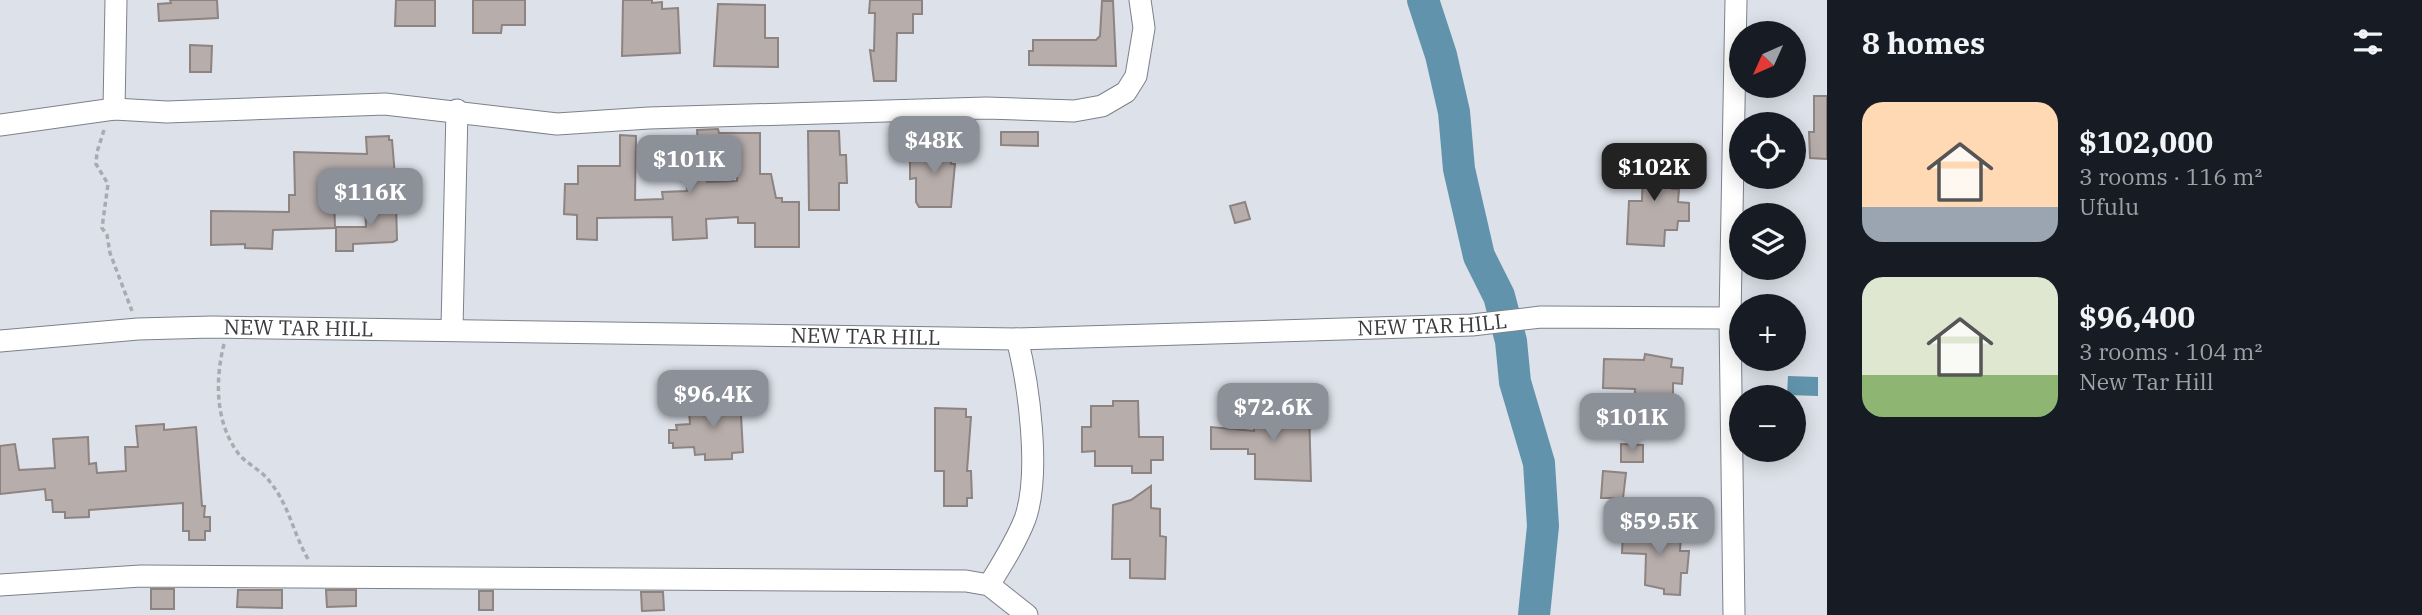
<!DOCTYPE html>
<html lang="en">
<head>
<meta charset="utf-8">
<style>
  body { margin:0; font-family:"IBM Plex Serif",serif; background:#242831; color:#f1f3f6; height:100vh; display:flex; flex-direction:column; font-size:26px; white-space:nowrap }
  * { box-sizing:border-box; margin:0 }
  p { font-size:23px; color:#9ea1a6 }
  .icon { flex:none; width:38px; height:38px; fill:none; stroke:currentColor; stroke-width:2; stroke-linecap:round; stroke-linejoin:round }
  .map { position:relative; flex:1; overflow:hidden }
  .drawer { display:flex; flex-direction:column; background:#171b24; width:595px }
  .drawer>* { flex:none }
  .needle { width:46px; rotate:225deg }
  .tools { position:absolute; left:1729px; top:21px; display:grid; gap:14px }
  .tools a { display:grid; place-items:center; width:77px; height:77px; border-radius:50%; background:#171b24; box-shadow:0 4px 18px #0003; font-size:35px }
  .price { position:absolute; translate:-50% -60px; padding:0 16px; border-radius:14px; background:#8c9099; color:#fff; font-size:23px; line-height:46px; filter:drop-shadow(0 2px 4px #0008) }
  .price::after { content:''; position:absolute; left:50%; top:42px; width:21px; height:16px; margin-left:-10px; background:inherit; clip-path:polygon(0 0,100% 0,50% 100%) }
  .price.current { background:#222; color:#fff }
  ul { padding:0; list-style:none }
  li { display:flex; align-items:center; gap:21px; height:175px; padding:0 35px }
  li span { display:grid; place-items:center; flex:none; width:196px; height:140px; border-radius:21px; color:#555 }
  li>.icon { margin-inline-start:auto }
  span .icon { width:84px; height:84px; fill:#fffc; stroke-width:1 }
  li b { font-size:30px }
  h2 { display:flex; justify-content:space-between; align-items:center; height:84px; padding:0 35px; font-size:30px }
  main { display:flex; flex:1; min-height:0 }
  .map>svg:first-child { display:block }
  .water { fill:#6194ac }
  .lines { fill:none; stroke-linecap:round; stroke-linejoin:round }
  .river { stroke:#6194ac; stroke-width:32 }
  .building { fill:#b7adab; stroke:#8d8381; stroke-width:2 }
  .minor-casing { stroke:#7d8189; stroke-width:23 }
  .path { stroke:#a8acb2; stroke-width:3.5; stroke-dasharray:5 3.5; stroke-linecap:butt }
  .minor { stroke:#fff; stroke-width:21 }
  .labels { text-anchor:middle; stroke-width:5; stroke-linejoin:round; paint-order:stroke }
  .street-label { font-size:21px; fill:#393b3e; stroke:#dde1e9 }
</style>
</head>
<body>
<main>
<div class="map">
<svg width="1827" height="615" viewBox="0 0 1827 615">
  <rect width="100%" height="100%" fill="#dde1e9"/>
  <!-- water -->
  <path class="water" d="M 1788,376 L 1818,377 L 1818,396 L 1787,395 Z"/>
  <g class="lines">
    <!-- river -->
    <path class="river" d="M 1423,0 L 1441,55 L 1454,112 L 1459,169 L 1479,256 L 1499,296 L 1511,341 L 1515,382 L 1539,463 L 1543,526 L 1534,615"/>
  </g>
  <!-- building -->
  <g class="building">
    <path d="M 170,0 L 217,0 L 218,18 L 159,21 L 158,4 L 171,3 Z"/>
    <path d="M 396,0 L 435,0 L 435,26 L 395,26 Z"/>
    <path d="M 473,0 L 525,0 L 525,25 L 502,25 L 501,33 L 473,33 Z"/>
    <path d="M 623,0 L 652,0 L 652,3 L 662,2 L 662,9 L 678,8 L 680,53 L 622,56 Z"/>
    <path d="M 870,0 L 922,0 L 922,14 L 913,14 L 913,33 L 897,33 L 896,81 L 874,81 L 870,50 L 874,51 L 875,13 L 869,13 Z"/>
    <path d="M 1102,1 L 1113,1 L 1116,66 L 1029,65 L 1029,51 L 1033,51 L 1033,40 L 1096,40 L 1100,36 Z"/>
    <path d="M 718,4 L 765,5 L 765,38 L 778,38 L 778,67 L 714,66 Z"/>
    <path d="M 190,45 L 212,46 L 211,72 L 190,72 Z"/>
    <path d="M 1814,96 L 1827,96 L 1827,159 L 1810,158 L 1809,132 L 1814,132 Z"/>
    <path d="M 718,129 L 719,133 L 760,133 L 760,174 L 771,174 L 776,198 L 782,198 L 782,202 L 799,202 L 799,247 L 755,247 L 755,223 L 738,223 L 738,217 L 706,219 L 707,238 L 673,240 L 672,217 L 597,218 L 597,240 L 577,239 L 577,215 L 564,214 L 565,184 L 578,184 L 578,166 L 620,166 L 620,135 L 636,136 L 635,200 L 663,199 L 662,192 L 687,191 L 686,163 L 706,162 L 707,182 L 737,181 L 737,152 L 699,154 L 697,130 Z"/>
    <path d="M 808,131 L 839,131 L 840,155 L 846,155 L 847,183 L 839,183 L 839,210 L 809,210 Z"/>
    <path d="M 1001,132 L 1038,132 L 1038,146 L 1001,145 Z"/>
    <path d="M 389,136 L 389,140 L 392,140 L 395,176 L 364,177 L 365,196 L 334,197 L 335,228 L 273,230 L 272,249 L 245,248 L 245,244 L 211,245 L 211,211 L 289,212 L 289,195 L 295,195 L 294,152 L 367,154 L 366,137 Z"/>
    <path d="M 929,142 L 951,142 L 951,164 L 955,164 L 951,207 L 919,207 L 916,202 L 916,178 L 910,179 L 910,161 L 919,161 L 921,152 L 927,151 Z"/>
    <path d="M 1630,153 L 1665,154 L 1665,167 L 1672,167 L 1672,189 L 1679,189 L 1678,202 L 1689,203 L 1689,221 L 1678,221 L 1677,230 L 1665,230 L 1664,246 L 1627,244 L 1629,201 L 1642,201 L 1643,170 L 1630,169 Z"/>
    <path d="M 1245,202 L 1250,219 L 1235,223 L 1230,206 Z"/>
    <path d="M 396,204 L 397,240 L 393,242 L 353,244 L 353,251 L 336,251 L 336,227 L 366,227 L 365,205 Z"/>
    <path d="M 1645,354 L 1672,359 L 1671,367 L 1683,368 L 1682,384 L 1673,383 L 1673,399 L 1668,399 L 1667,406 L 1634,405 L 1635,389 L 1603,388 L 1604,359 L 1644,360 Z"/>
    <path d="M 740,396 L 743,452 L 732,453 L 732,459 L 705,460 L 705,454 L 695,455 L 694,447 L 673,448 L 673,443 L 669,443 L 669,430 L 677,430 L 676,425 L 690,424 L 689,411 L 712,410 L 712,397 Z"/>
    <path d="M 1113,401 L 1138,401 L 1139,437 L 1163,437 L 1163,460 L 1151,460 L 1151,473 L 1132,473 L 1132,466 L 1095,466 L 1095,451 L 1082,452 L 1082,427 L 1091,427 L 1091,406 L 1113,406 Z"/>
    <path d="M 1272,404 L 1272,409 L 1309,409 L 1311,481 L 1255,479 L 1255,454 L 1248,454 L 1248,449 L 1211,449 L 1211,427 L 1254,431 L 1254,405 Z"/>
    <path d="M 935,408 L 966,409 L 966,417 L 971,417 L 967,471 L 971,471 L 972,498 L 967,498 L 967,506 L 944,506 L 944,471 L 935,471 Z"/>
    <path d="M 164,424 L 164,430 L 196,427 L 202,506 L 205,506 L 204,517 L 210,517 L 210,531 L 205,531 L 205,540 L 189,540 L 189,531 L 183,531 L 183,503 L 89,510 L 89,517 L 65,518 L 65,512 L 53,512 L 52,500 L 46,500 L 45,489 L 0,494 L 0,446 L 15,444 L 19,470 L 55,468 L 53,439 L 88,437 L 89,464 L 96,463 L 97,473 L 126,471 L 125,447 L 138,447 L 136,426 Z"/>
    <path d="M 1621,444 L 1643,445 L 1643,462 L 1621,462 Z"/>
    <path d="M 1603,471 L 1626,473 L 1623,498 L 1601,498 Z"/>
    <path d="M 1151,486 L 1151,508 L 1160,509 L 1160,536 L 1166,537 L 1165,579 L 1130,578 L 1130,559 L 1112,559 L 1113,505 L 1131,500 Z"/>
    <path d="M 1651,528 L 1674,529 L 1674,533 L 1681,534 L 1680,551 L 1689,551 L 1687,573 L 1681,573 L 1680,595 L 1664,594 L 1664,589 L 1645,585 L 1646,554 L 1622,553 L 1623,531 L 1651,533 Z"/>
    <rect x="151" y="589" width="23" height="20"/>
    <path d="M 238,590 L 282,590 L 282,608 L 237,607 Z"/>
    <path d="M 326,590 L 356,590 L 356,606 L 327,607 Z"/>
    <rect x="479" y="591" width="14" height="19"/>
    <path d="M 641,592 L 663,592 L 664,610 L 642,611 Z"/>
  </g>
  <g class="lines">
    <!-- minor casing -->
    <g class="minor-casing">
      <g id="minor">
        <path d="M 114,109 L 116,0"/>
        <path d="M 0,125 L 114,109 L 167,112 L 385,104 L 557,124 L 649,118 L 986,108 L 1074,111 L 1102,106 L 1126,92 L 1136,76 L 1144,28 L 1140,0"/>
        <path d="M 452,328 L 457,110"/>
        <path id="s1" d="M 0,341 L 138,329 L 212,327 L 1017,339 L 1472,325 L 1541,317 L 1730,318"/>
        <path d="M 0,585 L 141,576 L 966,581 L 989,585 L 1027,615"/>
        <path d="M 989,585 C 1002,564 1016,542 1025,519 C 1041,474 1029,385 1017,339"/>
        <path d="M 1734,615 L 1730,318 L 1736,0"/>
      </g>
    </g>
    <!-- path -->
    <g class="path">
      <path d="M 104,130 L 97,152 L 96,164 L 108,184 L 102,228 L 107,235 L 110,253 L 132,311"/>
      <path d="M 224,344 C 215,380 215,422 238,453 C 246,464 262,470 270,482 C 289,505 293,533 308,559"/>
    </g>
    <!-- minor -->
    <use href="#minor" class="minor"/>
  </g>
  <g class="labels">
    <!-- street labels -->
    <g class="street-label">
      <text dy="7" stroke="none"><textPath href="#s1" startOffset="1433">NEW TAR HILL</textPath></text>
      <text dy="7" stroke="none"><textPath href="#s1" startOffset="299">NEW TAR HILL</textPath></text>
      <text dy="7" stroke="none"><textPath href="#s1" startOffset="866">NEW TAR HILL</textPath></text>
    </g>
  </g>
</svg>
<div class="tools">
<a><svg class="needle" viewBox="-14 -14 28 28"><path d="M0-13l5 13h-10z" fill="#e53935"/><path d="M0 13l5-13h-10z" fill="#9ea1a6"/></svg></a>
<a><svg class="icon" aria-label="locate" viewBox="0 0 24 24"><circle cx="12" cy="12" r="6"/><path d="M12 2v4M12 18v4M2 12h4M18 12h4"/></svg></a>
<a><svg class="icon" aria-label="layers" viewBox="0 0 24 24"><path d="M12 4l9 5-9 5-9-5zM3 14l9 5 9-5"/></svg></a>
<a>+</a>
<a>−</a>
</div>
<b class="price" style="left:934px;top:176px">$48K</b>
<b class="price" style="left:689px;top:195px">$101K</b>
<b class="price current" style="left:1654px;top:203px">$102K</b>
<b class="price" style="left:370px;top:228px">$116K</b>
<b class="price" style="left:713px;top:430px">$96.4K</b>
<b class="price" style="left:1273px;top:443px">$72.6K</b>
<b class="price" style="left:1632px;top:453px">$101K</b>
<b class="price" style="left:1659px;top:557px">$59.5K</b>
</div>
<section class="drawer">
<h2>8 homes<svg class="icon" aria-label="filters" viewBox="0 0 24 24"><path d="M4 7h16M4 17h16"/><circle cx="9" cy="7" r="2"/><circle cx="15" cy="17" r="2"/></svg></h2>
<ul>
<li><span style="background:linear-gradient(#ffd9b3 75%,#9aa5b1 0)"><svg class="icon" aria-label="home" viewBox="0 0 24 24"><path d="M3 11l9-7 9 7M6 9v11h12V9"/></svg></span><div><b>$102,000</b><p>3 rooms · 116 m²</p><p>Ufulu</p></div></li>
<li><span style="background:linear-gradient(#dfe7d0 70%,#8fb573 0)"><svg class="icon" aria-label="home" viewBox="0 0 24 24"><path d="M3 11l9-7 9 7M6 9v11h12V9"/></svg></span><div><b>$96,400</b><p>3 rooms · 104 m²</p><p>New Tar Hill</p></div></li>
</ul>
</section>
</main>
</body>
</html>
